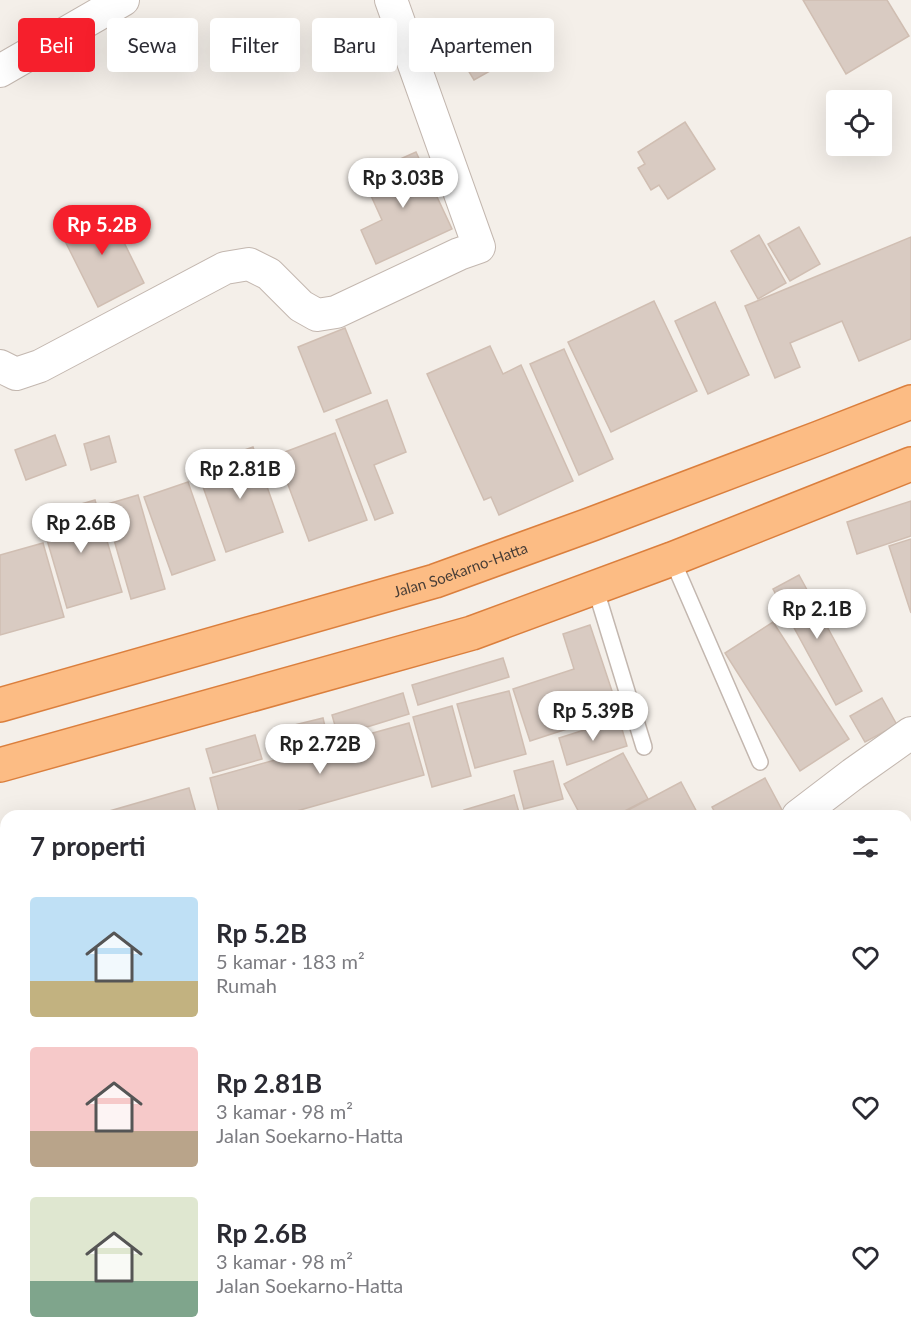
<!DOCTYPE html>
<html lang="id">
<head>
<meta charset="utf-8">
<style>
  body { margin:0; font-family:Lato,sans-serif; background:#f2f2f3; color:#2b2b33; height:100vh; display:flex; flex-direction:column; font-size:22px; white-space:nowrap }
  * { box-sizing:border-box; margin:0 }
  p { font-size:20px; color:#7c7c81 }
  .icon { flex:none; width:33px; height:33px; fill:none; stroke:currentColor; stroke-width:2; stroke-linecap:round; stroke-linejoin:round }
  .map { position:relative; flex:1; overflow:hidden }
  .panel { position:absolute; left:0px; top:810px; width:912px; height:534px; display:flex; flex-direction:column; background:#fff; border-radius:18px 18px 0 0; box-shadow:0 6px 24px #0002 }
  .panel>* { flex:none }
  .banner { position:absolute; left:18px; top:18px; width:600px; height:54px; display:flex; gap:12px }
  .tools { position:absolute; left:826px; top:90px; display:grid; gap:12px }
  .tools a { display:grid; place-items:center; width:66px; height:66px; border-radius:6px; background:#fff; box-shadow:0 6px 24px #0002; font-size:30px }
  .price { position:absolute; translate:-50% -51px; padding:0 14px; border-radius:21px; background:#fff; color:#222; font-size:20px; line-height:39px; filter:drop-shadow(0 2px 3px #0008) }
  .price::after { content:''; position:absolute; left:50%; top:36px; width:18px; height:14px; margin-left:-9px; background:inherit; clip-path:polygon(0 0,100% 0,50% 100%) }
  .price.on { background:#f61f2c; color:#fff }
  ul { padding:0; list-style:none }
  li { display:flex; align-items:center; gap:18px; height:150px; padding:0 30px }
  li span { display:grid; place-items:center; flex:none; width:168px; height:120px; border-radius:6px; color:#555 }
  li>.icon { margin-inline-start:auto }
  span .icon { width:72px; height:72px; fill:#fffc; stroke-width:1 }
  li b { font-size:26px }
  h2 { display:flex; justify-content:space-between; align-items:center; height:72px; padding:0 30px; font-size:26px }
  .pill { padding:0 21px; border-radius:6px; background:#fff; box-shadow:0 6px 24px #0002; font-size:21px; line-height:54px }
  .pill.on { background:#f61f2c; color:#fff }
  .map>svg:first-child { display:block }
  .building { fill:#d9cbc2; stroke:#d0beb2; stroke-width:1.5 }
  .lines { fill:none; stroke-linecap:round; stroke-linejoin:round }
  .service-casing { stroke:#c3b7af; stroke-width:18 }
  .minor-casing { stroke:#c3b7af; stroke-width:34 }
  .trunk-casing { stroke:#db7f3d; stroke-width:36 }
  .service { stroke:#fff; stroke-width:15 }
  .minor { stroke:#fff; stroke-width:32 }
  .trunk { stroke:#fcbc84; stroke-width:33 }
  .labels { text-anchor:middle; stroke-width:5; stroke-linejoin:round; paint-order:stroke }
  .street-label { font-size:15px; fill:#483e37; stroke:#fff }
</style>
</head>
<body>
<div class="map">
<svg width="911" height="1344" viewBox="0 0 911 1344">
  <rect width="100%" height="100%" fill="#f4efe9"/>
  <!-- building -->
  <g class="building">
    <path d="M 803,0 L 887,0 L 909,36 L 846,74 Z"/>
    <path d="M 488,20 L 511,59 L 474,80 L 451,42 Z"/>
    <path d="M 685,122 L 715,169 L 668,199 L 659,185 L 651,190 L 638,168 L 645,164 L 638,152 Z"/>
    <path d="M 416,152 L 452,229 L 376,264 L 361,230 L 382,220 L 362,176 Z"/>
    <path d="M 106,206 L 144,283 L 98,307 L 59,229 Z"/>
    <path d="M 799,227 L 820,264 L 790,281 L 768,244 Z"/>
    <path d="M 759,235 L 786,283 L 758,299 L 731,251 Z"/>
    <path d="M 911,237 L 911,339 L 859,361 L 842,321 L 790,343 L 800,367 L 775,378 L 745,306 Z"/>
    <path d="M 654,301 L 697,391 L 611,432 L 568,342 Z"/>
    <path d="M 715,302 L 749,375 L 708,394 L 675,321 Z"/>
    <path d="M 345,328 L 371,393 L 324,412 L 298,347 Z"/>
    <path d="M 490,346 L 503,374 L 521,365 L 573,481 L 499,515 L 491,497 L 484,500 L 427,374 Z"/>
    <path d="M 564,349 L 613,459 L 579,475 L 530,364 Z"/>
    <path d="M 387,400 L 406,452 L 374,465 L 393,513 L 375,520 L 336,420 Z"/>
    <path d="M 335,433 L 367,520 L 309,541 L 277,455 Z"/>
    <path d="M 55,435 L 66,465 L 26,480 L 15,450 Z"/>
    <path d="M 109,436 L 116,462 L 91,470 L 84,444 Z"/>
    <path d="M 253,447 L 283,532 L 226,552 L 196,467 Z"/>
    <path d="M 188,482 L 215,560 L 172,575 L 144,497 Z"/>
    <path d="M 138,495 L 165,589 L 131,599 L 104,505 Z"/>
    <path d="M 95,500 L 122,592 L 67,608 L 40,516 Z"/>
    <path d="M 911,501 L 911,536 L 857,554 L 847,522 Z"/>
    <path d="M 911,539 L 911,613 L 889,546 Z"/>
    <path d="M 43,543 L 64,617 L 0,635 L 0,555 Z"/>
    <path d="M 799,575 L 862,691 L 836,705 L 773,589 Z"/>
    <path d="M 773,622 L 849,739 L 800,771 L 725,653 Z"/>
    <path d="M 590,625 L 619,712 L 530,741 L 513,689 L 574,669 L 563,634 Z"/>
    <path d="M 503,658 L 509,677 L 418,705 L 412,685 Z"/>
    <path d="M 509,691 L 526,754 L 475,768 L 457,704 Z"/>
    <path d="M 403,693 L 409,714 L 338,736 L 332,715 Z"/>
    <path d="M 882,698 L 897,725 L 865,742 L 850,716 Z"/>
    <path d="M 452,706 L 471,776 L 432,787 L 413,717 Z"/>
    <path d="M 323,718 L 327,735 L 297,742 L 294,725 Z"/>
    <path d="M 619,719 L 627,746 L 567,765 L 559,738 Z"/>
    <path d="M 409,723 L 424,775 L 279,816 L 220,816 L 210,778 Z"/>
    <path d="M 255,735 L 262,759 L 213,773 L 206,749 Z"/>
    <path d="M 623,753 L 648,799 L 615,816 L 581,816 L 564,784 Z"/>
    <path d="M 553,761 L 563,799 L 524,809 L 514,771 Z"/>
    <path d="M 765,778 L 782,810 L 771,816 L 717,816 L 712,807 Z"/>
    <path d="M 681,782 L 699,816 L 617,816 Z"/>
    <path d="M 189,788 L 197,816 L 92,816 Z"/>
    <path d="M 514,795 L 520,816 L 466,816 L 464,810 Z"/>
    <path d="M 6,835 L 6,941 L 0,943 L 0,837 Z"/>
    <path d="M 906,986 L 911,995 L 911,1060 L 906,1062 Z"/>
    <path d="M 0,1036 L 6,1057 L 6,1090 L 0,1091 Z"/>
    <path d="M 0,1114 L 6,1135 L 6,1140 L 0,1141 Z"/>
    <path d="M 911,1301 L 911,1344 L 876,1344 L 873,1338 L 906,1338 L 906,1303 Z"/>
    <path d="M 155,1338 L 211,1338 L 213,1344 L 157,1344 Z"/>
    <path d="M 453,1338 L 506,1338 L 509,1344 L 456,1344 Z"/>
    <path d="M 678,1338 L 713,1338 L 715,1344 L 681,1344 Z"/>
    <path d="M 719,1338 L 756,1338 L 758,1344 L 721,1344 Z"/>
    <path d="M 772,1338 L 810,1338 L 795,1344 L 774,1344 Z"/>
    <path d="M 816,1338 L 823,1338 L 826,1344 L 800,1344 Z"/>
    <path d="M 833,1338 L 868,1338 L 871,1344 L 835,1344 Z"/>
  </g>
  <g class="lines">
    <!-- service casing -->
    <g class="service-casing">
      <g id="service">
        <path d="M 672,559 L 760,762"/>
        <path d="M 595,587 L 644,747"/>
      </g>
    </g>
    <!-- minor casing -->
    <g class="minor-casing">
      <g id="minor">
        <path d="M 0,71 L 123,0"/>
        <path d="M 0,366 L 16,374 L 40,366 L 225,268 L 249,264 L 269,274 L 301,306 L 317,315 L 336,312 L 459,254 L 479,247 L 391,0"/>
        <path d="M 798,816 L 853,774 L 911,733"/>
        <path d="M 0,955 L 6,954"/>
        <path d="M 906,1227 L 911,1235"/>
        <path d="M 662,1338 L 666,1344"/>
        <path d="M 594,1344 L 605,1338"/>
      </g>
    </g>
    <!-- trunk casing -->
    <g class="trunk-casing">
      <g id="trunk">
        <path id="s1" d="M 0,705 L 435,581 L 592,524 L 819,438 L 911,402"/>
        <path d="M 0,765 L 472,633 L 672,559 L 911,464"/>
      </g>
    </g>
    <!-- service -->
    <use href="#service" class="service"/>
    <!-- minor -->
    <use href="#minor" class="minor"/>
    <!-- trunk -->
    <use href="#trunk" class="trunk"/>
  </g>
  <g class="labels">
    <!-- street labels -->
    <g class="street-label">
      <text dy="5" stroke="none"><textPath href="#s1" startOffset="480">Jalan Soekarno-Hatta</textPath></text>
    </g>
  </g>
</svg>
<div class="tools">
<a><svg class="icon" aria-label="locate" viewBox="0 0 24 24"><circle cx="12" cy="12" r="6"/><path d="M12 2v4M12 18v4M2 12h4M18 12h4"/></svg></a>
</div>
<b class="price" style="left:403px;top:209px">Rp 3.03B</b>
<b class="price on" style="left:102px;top:256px">Rp 5.2B</b>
<b class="price" style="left:240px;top:500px">Rp 2.81B</b>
<b class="price" style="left:81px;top:554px">Rp 2.6B</b>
<b class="price" style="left:817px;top:640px">Rp 2.1B</b>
<b class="price" style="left:593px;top:742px">Rp 5.39B</b>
<b class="price" style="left:320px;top:775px">Rp 2.72B</b>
<div class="banner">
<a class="pill on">Beli</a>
<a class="pill">Sewa</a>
<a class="pill">Filter</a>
<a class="pill">Baru</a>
<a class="pill">Apartemen</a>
</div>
<section class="panel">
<h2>7 properti<svg class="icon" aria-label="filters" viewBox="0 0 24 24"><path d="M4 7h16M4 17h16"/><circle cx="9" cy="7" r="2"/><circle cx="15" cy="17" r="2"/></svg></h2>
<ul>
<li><span style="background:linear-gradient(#bfe0f5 70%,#c2b280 0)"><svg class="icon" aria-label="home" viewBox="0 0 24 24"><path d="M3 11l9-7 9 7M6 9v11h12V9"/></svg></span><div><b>Rp 5.2B</b><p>5 kamar · 183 m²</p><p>Rumah</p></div><svg class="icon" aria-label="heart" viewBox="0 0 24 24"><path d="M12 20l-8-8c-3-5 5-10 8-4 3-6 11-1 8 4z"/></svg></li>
<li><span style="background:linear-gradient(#f6c9c9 70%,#b9a48a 0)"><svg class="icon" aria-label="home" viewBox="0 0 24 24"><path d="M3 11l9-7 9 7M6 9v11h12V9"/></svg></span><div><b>Rp 2.81B</b><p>3 kamar · 98 m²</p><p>Jalan Soekarno-Hatta</p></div><svg class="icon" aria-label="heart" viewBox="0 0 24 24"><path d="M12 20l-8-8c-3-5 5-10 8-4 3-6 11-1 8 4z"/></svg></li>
<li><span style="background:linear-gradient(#dfe7d0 70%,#7fa58c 0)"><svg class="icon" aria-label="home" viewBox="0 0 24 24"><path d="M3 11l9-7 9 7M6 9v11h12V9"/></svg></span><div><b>Rp 2.6B</b><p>3 kamar · 98 m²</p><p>Jalan Soekarno-Hatta</p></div><svg class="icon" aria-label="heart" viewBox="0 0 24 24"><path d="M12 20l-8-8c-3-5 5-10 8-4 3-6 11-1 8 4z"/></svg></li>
</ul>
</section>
</div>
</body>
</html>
